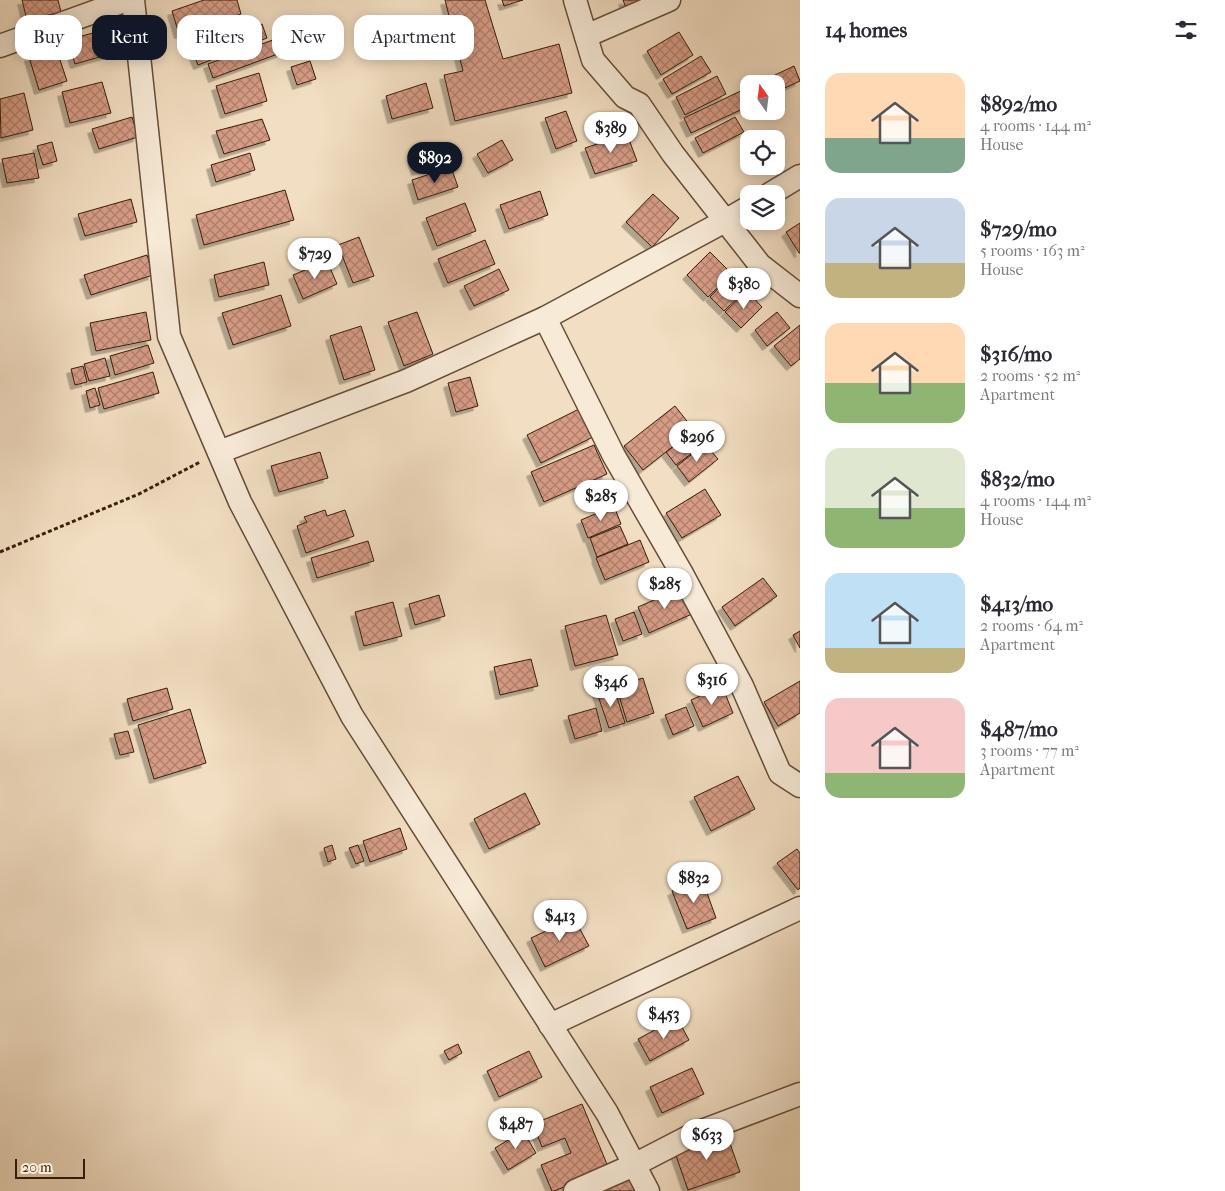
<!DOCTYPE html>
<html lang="en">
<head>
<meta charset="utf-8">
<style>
  body { margin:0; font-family:"IM FELL French Canon",serif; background:#f2f2f3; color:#2b2b33; height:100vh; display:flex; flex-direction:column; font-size:19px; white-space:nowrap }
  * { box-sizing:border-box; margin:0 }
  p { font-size:16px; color:#7c7c81 }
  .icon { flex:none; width:28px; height:28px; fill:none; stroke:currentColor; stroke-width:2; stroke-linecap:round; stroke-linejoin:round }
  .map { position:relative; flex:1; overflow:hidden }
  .panel { display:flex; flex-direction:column; background:#fff; width:425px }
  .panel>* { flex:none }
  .top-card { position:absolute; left:15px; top:15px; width:475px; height:45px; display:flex; gap:10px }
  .needle { width:32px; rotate:346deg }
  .controls { position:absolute; left:740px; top:75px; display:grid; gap:10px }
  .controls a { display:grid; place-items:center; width:45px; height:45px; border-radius:10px; background:#fff; box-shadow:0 2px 12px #0003; font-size:25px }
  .scale { position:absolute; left:15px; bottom:12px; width:70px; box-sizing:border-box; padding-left:5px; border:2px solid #371d0b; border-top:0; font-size:14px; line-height:18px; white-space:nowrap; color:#371d0b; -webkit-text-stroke:4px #f7ead7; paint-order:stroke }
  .price { position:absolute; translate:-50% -42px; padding:0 11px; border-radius:18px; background:#fff; color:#222; font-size:16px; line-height:32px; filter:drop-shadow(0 1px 2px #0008) }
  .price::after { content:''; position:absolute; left:50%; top:30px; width:15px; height:11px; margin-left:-8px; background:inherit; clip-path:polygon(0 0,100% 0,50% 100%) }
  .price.on { background:#111827; color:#fff }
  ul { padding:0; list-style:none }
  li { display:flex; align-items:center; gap:15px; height:125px; padding:0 25px }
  li span { display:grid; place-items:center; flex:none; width:140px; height:100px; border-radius:15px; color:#555 }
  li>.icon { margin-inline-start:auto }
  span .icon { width:60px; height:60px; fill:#fffc; stroke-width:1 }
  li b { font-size:21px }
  h2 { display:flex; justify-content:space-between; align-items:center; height:60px; padding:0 25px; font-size:21px }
  .pill { padding:0 18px; border-radius:15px; background:#fff; box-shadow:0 2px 12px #0003; font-size:18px; line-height:45px }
  .pill.on { background:#111827; color:#fff }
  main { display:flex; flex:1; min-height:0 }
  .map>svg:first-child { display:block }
  .building { fill:url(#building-cross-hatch); stroke:#371d0b; filter:url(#shadow) }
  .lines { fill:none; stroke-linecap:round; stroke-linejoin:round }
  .street-casing { stroke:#664d39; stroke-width:25 }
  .path { stroke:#371d0b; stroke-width:3; stroke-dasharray:4 2.5; stroke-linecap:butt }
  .street { stroke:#f7ead7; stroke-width:22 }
</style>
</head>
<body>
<main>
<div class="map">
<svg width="800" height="1191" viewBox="0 0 800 1191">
  <defs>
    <pattern id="building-cross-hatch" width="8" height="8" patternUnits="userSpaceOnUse" patternTransform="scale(1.25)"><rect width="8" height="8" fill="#d79c86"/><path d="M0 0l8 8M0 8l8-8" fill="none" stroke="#af7f6c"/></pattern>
    <filter id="shadow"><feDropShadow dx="-4.5" dy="4.5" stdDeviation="0" flood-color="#0004"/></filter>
  </defs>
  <rect width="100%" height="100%" fill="#f2dec2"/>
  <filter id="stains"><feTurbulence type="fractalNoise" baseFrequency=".004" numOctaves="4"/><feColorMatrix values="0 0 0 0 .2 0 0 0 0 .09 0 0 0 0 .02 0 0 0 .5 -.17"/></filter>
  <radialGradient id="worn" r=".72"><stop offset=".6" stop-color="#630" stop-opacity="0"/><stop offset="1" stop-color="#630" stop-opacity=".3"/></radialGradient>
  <!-- building -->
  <g class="building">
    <path d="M 22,0 L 58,0 L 61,12 L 27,20 Z"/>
    <path d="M 204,0 L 237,0 L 241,14 L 179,34 L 172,11 Z"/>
    <path d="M 445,0 L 485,0 L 503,59 L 559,44 L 572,93 L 455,121 L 444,75 L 463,71 Z"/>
    <path d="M 502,0 L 523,0 L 504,6 Z"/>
    <path d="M 623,0 L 643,0 L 626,8 Z"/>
    <path d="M 262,24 L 267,38 L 198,65 L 192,50 Z"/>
    <path d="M 114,27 L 120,51 L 75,64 L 68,40 Z"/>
    <path d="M 679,32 L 693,55 L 661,75 L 647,51 Z"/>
    <path d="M 278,38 L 283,52 L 213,78 L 208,64 Z"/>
    <path d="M 56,48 L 67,81 L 39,90 L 29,57 Z"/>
    <path d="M 701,56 L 711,72 L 672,94 L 663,79 Z"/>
    <path d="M 310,61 L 316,79 L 297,85 L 291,67 Z"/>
    <path d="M 794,66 L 800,81 L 776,92 L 776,84 L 756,84 Z"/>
    <path d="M 259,73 L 267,101 L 225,114 L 216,86 Z"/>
    <path d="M 717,76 L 726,94 L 685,115 L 676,97 Z"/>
    <path d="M 102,82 L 111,113 L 70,123 L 62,92 Z"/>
    <path d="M 426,83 L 433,108 L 392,119 L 386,96 Z"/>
    <path d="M 749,87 L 749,106 L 691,133 L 684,118 Z"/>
    <path d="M 24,93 L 33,130 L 1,138 L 0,99 Z"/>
    <path d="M 566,111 L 577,141 L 556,149 L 545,118 Z"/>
    <path d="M 132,117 L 138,137 L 99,149 L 92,129 Z"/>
    <path d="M 735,117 L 744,132 L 703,153 L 695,138 Z"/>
    <path d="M 262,119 L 270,140 L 224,154 L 216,131 Z"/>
    <path d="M 627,134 L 637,161 L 595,174 L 585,148 Z"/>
    <path d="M 502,140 L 513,160 L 488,173 L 477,154 Z"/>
    <path d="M 52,142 L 57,161 L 43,165 L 37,146 Z"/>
    <path d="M 444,147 L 449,162 L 416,171 L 412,156 Z"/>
    <path d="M 34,153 L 39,178 L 7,183 L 2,159 Z"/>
    <path d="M 250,153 L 255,170 L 216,182 L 211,165 Z"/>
    <path d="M 451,167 L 458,187 L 418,200 L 412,180 Z"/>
    <path d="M 285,190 L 294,220 L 204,245 L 196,215 Z"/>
    <path d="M 540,191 L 548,215 L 509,229 L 500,205 Z"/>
    <path d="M 653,194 L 679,218 L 652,247 L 626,222 Z"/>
    <path d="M 131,199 L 137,222 L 85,236 L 78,214 Z"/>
    <path d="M 465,203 L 476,231 L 437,246 L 426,218 Z"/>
    <path d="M 800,223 L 800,253 L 799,253 L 786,232 Z"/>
    <path d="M 359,237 L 374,276 L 353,283 L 338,245 Z"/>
    <path d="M 485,240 L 495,264 L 448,283 L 438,259 Z"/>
    <path d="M 710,252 L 732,274 L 708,297 L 687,275 Z"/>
    <path d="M 147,255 L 153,275 L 91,295 L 84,275 Z"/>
    <path d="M 327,261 L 337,284 L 303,299 L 293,275 Z"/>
    <path d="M 264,262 L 269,285 L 219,297 L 214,275 Z"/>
    <path d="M 499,269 L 509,290 L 474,306 L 464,286 Z"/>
    <path d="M 731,275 L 746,290 L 724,311 L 710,297 Z"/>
    <path d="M 747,291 L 762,307 L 741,328 L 725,312 Z"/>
    <path d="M 281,295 L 291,326 L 233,345 L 222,313 Z"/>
    <path d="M 146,312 L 151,340 L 96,351 L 90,323 Z"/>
    <path d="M 417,312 L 433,354 L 404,366 L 388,322 Z"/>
    <path d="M 777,312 L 790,328 L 767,346 L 755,330 Z"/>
    <path d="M 800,325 L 800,359 L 791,366 L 774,346 Z"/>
    <path d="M 361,326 L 375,370 L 344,380 L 330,336 Z"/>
    <path d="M 148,345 L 154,363 L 115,375 L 110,356 Z"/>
    <path d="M 105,358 L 110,376 L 89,381 L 84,364 Z"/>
    <path d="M 83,366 L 87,382 L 75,385 L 71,369 Z"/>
    <path d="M 153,372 L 159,393 L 104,409 L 98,388 Z"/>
    <path d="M 470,377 L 478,406 L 456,412 L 448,383 Z"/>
    <path d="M 95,388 L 100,405 L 90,408 L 86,391 Z"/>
    <path d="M 675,406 L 694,430 L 643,470 L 624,446 Z"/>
    <path d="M 579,409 L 593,437 L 541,463 L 527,435 Z"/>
    <path d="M 681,441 L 691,454 L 676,465 L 666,452 Z"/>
    <path d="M 705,444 L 718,459 L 689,482 L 677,466 Z"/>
    <path d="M 594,445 L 607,474 L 544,502 L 531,472 Z"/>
    <path d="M 320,452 L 328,478 L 279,492 L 271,466 Z"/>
    <path d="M 705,489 L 721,515 L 682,538 L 666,513 Z"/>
    <path d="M 614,506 L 621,524 L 588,538 L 581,520 Z"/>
    <path d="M 325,510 L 327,516 L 345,510 L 354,536 L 306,553 L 297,526 L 307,522 L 304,517 Z"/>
    <path d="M 620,526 L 628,544 L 597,557 L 590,538 Z"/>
    <path d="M 640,540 L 649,562 L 605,580 L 596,558 Z"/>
    <path d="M 368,541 L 374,561 L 317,578 L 311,558 Z"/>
    <path d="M 763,578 L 777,596 L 735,626 L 722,607 Z"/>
    <path d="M 681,588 L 692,614 L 649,633 L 638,607 Z"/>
    <path d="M 439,595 L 445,616 L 415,625 L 409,604 Z"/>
    <path d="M 393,602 L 402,636 L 364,646 L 355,612 Z"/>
    <path d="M 634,612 L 642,634 L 623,641 L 615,619 Z"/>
    <path d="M 606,615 L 618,655 L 575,666 L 565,626 Z"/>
    <path d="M 800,631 L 800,648 L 793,635 Z"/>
    <path d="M 531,659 L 538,686 L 500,695 L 494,667 Z"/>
    <path d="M 643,678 L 654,713 L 627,722 L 616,686 Z"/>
    <path d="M 800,681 L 800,713 L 778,726 L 764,702 Z"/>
    <path d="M 722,686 L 733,713 L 703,727 L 691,700 Z"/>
    <path d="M 167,688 L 173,709 L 133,721 L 127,699 Z"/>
    <path d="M 614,688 L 625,723 L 609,728 L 597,693 Z"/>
    <path d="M 686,707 L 694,726 L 673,735 L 665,715 Z"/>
    <path d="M 596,708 L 602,731 L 575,739 L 568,716 Z"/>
    <path d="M 190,709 L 206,763 L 154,779 L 138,725 Z"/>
    <path d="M 128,731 L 134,752 L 120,755 L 114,734 Z"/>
    <path d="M 738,776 L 755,809 L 711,831 L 694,797 Z"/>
    <path d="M 525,793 L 540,824 L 489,849 L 474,819 Z"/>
    <path d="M 400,828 L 407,849 L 370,862 L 363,841 Z"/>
    <path d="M 332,845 L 336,859 L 328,862 L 324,848 Z"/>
    <path d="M 358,845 L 364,861 L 356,864 L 349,848 Z"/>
    <path d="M 797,849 L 800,853 L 800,888 L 798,890 L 777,863 Z"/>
    <path d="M 702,879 L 716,918 L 687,929 L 672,891 Z"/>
    <path d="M 574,918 L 589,946 L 545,967 L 531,938 Z"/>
    <path d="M 677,1018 L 689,1040 L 650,1061 L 638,1039 Z"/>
    <path d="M 458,1044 L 462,1053 L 449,1060 L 444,1051 Z"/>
    <path d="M 529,1051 L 542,1077 L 499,1097 L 487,1071 Z"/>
    <path d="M 692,1068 L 704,1094 L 662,1113 L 650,1087 Z"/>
    <path d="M 582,1104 L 609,1169 L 554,1191 L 552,1191 L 541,1165 L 571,1153 L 565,1138 L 542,1147 L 533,1124 Z"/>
    <path d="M 523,1131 L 536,1153 L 508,1170 L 495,1148 Z"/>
    <path d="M 726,1132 L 740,1172 L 688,1190 L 674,1150 Z"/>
    <path d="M 633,1173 L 641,1191 L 593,1191 Z"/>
  </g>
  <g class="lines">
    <!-- street casing -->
    <g class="street-casing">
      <g id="street">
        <path d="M 133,0 L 169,336 L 240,502 L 352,716 L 607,1113 L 648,1191"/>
        <path d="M 575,0 L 593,60 L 625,97 L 639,104 L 673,154 L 760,265 L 800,296"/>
        <path d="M 586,36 L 669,0"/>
        <path d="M 0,46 L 127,0"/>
        <path d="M 770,194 L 800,176"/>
        <path d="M 545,318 L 614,456 L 681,572 L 742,686 L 780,773 L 800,786"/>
        <path d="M 219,452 L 406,381 L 545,318 L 725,221 L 749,207"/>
        <path d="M 550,1025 L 800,908"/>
        <path d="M 575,1191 L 634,1165 L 694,1134 L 800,1094"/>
      </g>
    </g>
    <!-- path -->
    <path class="path" d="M 0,552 L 139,494 L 200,462"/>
    <!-- street -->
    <use href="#street" class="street"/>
  </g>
  <rect width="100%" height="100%" filter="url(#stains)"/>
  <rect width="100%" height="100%" fill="url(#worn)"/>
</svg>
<div class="controls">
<a><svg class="needle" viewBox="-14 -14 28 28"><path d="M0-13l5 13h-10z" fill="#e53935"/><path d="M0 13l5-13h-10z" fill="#7c7c81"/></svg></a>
<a><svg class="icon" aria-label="locate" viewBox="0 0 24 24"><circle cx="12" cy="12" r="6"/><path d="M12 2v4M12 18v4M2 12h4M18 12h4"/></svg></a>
<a><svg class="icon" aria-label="layers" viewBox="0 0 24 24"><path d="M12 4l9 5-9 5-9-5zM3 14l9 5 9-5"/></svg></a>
</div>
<div class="scale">20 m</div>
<b class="price" style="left:611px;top:154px">$389</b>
<b class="price on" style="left:435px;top:184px">$892</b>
<b class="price" style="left:315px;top:280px">$729</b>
<b class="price" style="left:744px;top:310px">$380</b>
<b class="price" style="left:697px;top:463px">$296</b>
<b class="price" style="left:601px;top:522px">$285</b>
<b class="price" style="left:665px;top:610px">$285</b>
<b class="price" style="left:712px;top:706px">$316</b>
<b class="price" style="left:611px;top:708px">$346</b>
<b class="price" style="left:694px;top:904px">$832</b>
<b class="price" style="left:560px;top:942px">$413</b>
<b class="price" style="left:664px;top:1040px">$453</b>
<b class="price" style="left:516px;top:1150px">$487</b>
<b class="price" style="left:707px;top:1161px">$633</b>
<div class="top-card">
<a class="pill">Buy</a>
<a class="pill on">Rent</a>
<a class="pill">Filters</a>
<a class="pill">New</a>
<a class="pill">Apartment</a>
</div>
</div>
<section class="panel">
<h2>14 homes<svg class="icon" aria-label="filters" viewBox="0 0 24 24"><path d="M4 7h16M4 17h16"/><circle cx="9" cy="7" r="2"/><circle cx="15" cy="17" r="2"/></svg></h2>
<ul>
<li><span style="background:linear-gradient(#ffd9b3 65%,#7fa58c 0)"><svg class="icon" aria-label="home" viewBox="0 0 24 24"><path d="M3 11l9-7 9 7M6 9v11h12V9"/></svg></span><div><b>$892/mo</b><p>4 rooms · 144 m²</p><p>House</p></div></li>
<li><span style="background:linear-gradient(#c9d6e8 65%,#c2b280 0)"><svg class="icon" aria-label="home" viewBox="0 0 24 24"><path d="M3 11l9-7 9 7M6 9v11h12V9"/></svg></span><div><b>$729/mo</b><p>5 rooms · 163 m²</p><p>House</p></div></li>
<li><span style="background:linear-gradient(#ffd9b3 60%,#8fb573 0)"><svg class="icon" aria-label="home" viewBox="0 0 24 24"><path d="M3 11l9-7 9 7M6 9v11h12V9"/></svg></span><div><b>$316/mo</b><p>2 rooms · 52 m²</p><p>Apartment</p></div></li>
<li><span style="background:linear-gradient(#dfe7d0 60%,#8fb573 0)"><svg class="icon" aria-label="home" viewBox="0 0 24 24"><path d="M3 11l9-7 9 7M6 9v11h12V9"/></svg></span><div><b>$832/mo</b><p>4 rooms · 144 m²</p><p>House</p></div></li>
<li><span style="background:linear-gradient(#bfe0f5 75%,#c2b280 0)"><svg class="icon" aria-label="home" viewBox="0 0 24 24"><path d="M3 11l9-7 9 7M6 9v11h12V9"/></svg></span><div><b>$413/mo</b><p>2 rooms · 64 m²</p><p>Apartment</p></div></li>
<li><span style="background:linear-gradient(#f6c9c9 75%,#8fb573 0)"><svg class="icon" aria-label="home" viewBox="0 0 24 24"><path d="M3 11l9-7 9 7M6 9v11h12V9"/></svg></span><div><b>$487/mo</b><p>3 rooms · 77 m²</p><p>Apartment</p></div></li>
</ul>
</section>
</main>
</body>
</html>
